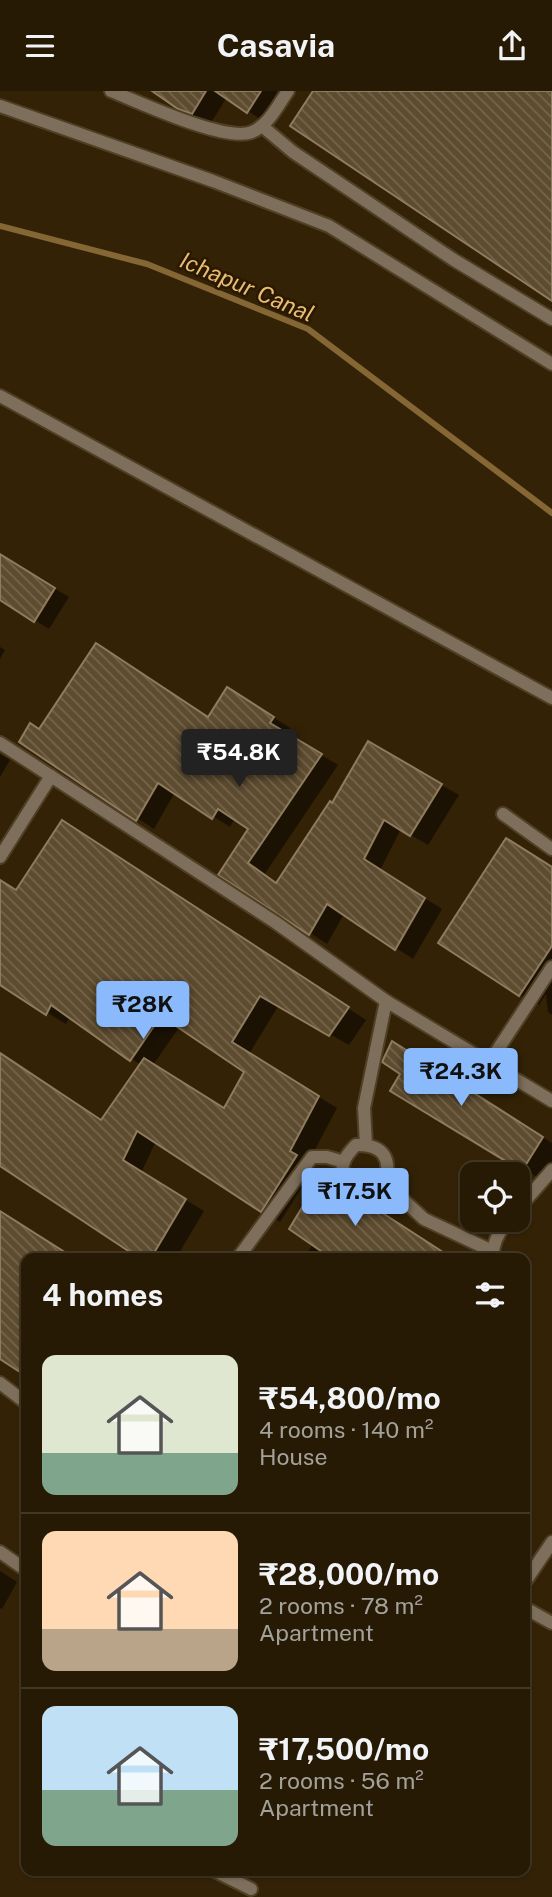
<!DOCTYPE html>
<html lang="en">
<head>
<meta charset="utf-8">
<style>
  body { margin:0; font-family:"Public Sans",sans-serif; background:#2e230e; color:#f1f3f6; height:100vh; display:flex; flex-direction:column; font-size:26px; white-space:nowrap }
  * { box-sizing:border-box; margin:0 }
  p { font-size:23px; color:#a4a19a }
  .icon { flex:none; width:38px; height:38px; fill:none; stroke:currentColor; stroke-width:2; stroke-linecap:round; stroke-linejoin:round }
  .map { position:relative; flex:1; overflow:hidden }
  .sheet { position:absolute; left:21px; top:1162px; width:509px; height:623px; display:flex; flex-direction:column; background:#261a04; border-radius:14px; box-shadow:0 2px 5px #0004,0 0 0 2px #423826 }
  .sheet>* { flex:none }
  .fabs { position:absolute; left:460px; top:1071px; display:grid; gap:14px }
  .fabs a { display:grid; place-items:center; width:70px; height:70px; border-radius:14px; background:#261a04; box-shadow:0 2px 5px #0004,0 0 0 2px #423826; font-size:35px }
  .price { position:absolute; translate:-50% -60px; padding:0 16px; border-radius:7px; background:#8bbafc; color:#111; font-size:23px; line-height:46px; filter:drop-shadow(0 2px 4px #0008) }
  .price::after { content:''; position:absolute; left:50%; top:42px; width:21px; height:16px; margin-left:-10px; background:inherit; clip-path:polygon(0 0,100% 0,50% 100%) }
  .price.active { background:#222; color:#fff }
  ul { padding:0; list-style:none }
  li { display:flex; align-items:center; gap:21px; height:175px; padding:0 21px }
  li+li { border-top:2px solid #423826 }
  li span { display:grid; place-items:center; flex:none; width:196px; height:140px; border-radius:14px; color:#555 }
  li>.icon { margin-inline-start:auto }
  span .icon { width:84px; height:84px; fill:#fffc; stroke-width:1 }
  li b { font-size:30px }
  h2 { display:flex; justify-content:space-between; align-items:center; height:84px; padding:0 21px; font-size:30px }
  header { display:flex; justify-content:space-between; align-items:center; height:91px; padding:0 21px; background:#261a04; font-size:32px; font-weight:700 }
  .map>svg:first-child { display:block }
  .shadow { fill:#0007; fill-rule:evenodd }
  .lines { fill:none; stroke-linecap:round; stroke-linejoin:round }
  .stream { stroke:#856635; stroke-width:6 }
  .building { fill:url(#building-back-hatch); stroke:#8f7b5e; stroke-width:2 }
  .service-casing { stroke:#4f3f25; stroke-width:16 }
  .service { stroke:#7d6f5b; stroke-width:12 }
  .labels { text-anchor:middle; stroke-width:5; stroke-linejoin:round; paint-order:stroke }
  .water-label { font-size:23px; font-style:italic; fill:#ebbb72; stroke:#281900 }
</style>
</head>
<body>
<header><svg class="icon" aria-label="menu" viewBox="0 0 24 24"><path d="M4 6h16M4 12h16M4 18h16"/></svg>Casavia<svg class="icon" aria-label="share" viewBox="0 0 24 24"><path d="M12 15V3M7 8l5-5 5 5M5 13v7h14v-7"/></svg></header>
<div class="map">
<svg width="552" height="1806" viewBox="0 0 552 1806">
  <defs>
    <pattern id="building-back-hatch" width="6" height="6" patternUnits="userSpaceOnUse" patternTransform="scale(1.75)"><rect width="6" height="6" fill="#5e4c30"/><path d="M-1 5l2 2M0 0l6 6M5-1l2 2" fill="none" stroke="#75654d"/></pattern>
  </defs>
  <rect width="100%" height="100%" fill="#332206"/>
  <!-- shadow -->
  <g class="shadow">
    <path d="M 155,0 L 286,0 L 266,32 L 227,6 L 211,32 L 199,28 Z"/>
    <path d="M 0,465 L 69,506 L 49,538 L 0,507 Z"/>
    <path d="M 0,556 L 5,559 L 0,568 Z"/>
    <path d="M 245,608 L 290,637 L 287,643 L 338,674 L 264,784 L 277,793 L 333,714 L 368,653 L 459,704 L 428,754 L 401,738 L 380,779 L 442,818 L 413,868 L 344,823 L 327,853 L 221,783 L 250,738 L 235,727 L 230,736 L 175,701 L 154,738 L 21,651 L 40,640 L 209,628 Z"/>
    <path d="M 0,663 L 10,669 L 0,686 Z"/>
    <path d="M 81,742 L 366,929 L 349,954 L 279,914 L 249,963 L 337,1017 L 308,1072 L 315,1076 L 280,1131 L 156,1050 L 141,1082 L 204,1120 L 176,1167 L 142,1167 L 0,1072 L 0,962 L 103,1030 L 141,974 L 70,925 L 66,933 L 0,892 L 0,803 L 17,801 ZM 180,935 L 247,981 L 225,1019 L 153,974 Z"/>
    <path d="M 552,777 L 552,924 L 548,921 L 546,903 L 539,914 L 520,904 Z"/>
    <path d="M 411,963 L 552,1052 L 552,1073 L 542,1089 L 392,999 Z"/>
    <path d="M 342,1096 L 451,1167 L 305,1167 Z"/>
    <path d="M 0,1121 L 73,1167 L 26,1167 L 26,1283 L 0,1265 Z"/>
    <path d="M 0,1480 L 17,1491 L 2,1518 L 0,1517 Z"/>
  </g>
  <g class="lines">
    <!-- stream -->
    <path class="stream" d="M 0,135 L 147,173 L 308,238 L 552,422"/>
  </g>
  <!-- building -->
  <g class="building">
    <path d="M 152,0 L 206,0 L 192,23 L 178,18 Z"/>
    <path d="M 215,0 L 261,0 L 247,22 Z"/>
    <path d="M 313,0 L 552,0 L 552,210 L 290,35 Z"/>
    <path d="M 0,463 L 55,497 L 34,531 L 0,509 Z"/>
    <path d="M 96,552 L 208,626 L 227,596 L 274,626 L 270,632 L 322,663 L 248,772 L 276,792 L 330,710 L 332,712 L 368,650 L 442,693 L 410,745 L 384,729 L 364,768 L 425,807 L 395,859 L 327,813 L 309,844 L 218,784 L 248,738 L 218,718 L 212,728 L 158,692 L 136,730 L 19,651 L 30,632 L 39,638 Z"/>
    <path d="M 62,729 L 349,916 L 329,945 L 260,905 L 232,951 L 319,1005 L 290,1060 L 297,1064 L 261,1121 L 137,1040 L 123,1069 L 186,1108 L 151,1167 L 139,1167 L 0,1075 L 0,962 L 101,1029 L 144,967 L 224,1017 L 244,981 L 161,925 L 130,970 L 51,914 L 46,924 L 0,894 L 0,789 L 16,799 Z"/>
    <path d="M 506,747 L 552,776 L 552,855 L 519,905 L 438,852 Z"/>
    <path d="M 392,950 L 543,1046 L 522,1080 L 390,1000 L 400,983 L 382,971 Z"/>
    <path d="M 323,1082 L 347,1099 L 452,1167 L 331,1167 L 289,1138 Z"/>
    <path d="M 0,1120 L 74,1167 L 26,1167 L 26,1285 L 0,1268 Z"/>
  </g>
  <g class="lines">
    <!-- service casing -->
    <g class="service-casing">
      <g id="service">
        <path d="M 111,0 C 139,11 226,52 252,41 C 269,34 278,14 288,0"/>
        <path d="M 0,15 L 213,90 L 329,135 L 552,273"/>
        <path d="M 262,35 L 293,61 L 454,169 L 552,228"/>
        <path d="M 0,305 L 552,607"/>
        <path d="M 0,652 L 275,831 L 386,910 L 552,1010"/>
        <path d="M 503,723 L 552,758"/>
        <path d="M 0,766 L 51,685"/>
        <path d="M 489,972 L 552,876"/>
        <path d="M 366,1054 L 364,1017 L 386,910"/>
        <path d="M 385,1092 C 372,1103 339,1094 343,1073 C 345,1066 351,1059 356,1054 C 383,1053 392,1067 385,1092 L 424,1128 L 492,1160"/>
        <path d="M 518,1118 L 552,1079"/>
        <path d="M 238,1167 L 312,1066 L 327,1066 L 344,1071"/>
        <path d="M 493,1167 C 492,1152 499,1140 509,1129"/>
        <path d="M 0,1292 L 26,1312"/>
        <path d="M 0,1461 L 26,1479"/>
        <path d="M 525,1491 L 552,1451"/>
        <path d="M 525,1517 L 552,1532"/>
        <path d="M 215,1780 L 251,1798"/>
      </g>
    </g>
    <!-- service -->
    <use href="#service" class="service"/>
  </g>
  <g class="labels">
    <!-- water labels -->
    <g class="water-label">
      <text transform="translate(247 196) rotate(23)" y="8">Ichapur Canal</text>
    </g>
  </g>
</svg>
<div class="fabs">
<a><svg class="icon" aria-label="locate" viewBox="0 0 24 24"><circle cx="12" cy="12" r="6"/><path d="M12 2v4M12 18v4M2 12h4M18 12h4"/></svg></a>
</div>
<b class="price active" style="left:239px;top:698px">₹54.8K</b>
<b class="price" style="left:143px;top:950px">₹28K</b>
<b class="price" style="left:461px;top:1017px">₹24.3K</b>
<b class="price" style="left:355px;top:1137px">₹17.5K</b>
<section class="sheet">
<h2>4 homes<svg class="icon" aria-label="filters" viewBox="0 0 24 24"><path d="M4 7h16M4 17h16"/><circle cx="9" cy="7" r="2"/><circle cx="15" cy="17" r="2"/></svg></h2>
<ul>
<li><span style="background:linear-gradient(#dfe7d0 70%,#7fa58c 0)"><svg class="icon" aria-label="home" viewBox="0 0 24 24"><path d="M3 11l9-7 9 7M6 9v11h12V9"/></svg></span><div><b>₹54,800/mo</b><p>4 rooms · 140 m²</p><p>House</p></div></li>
<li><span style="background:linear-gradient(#ffd9b3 70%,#b9a48a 0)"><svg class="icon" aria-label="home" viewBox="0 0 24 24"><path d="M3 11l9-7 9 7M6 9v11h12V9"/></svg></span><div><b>₹28,000/mo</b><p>2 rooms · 78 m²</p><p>Apartment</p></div></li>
<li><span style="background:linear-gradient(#bfe0f5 60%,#7fa58c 0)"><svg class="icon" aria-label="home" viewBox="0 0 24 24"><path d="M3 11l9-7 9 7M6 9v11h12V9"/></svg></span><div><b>₹17,500/mo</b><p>2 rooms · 56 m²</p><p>Apartment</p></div></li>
</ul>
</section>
</div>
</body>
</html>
